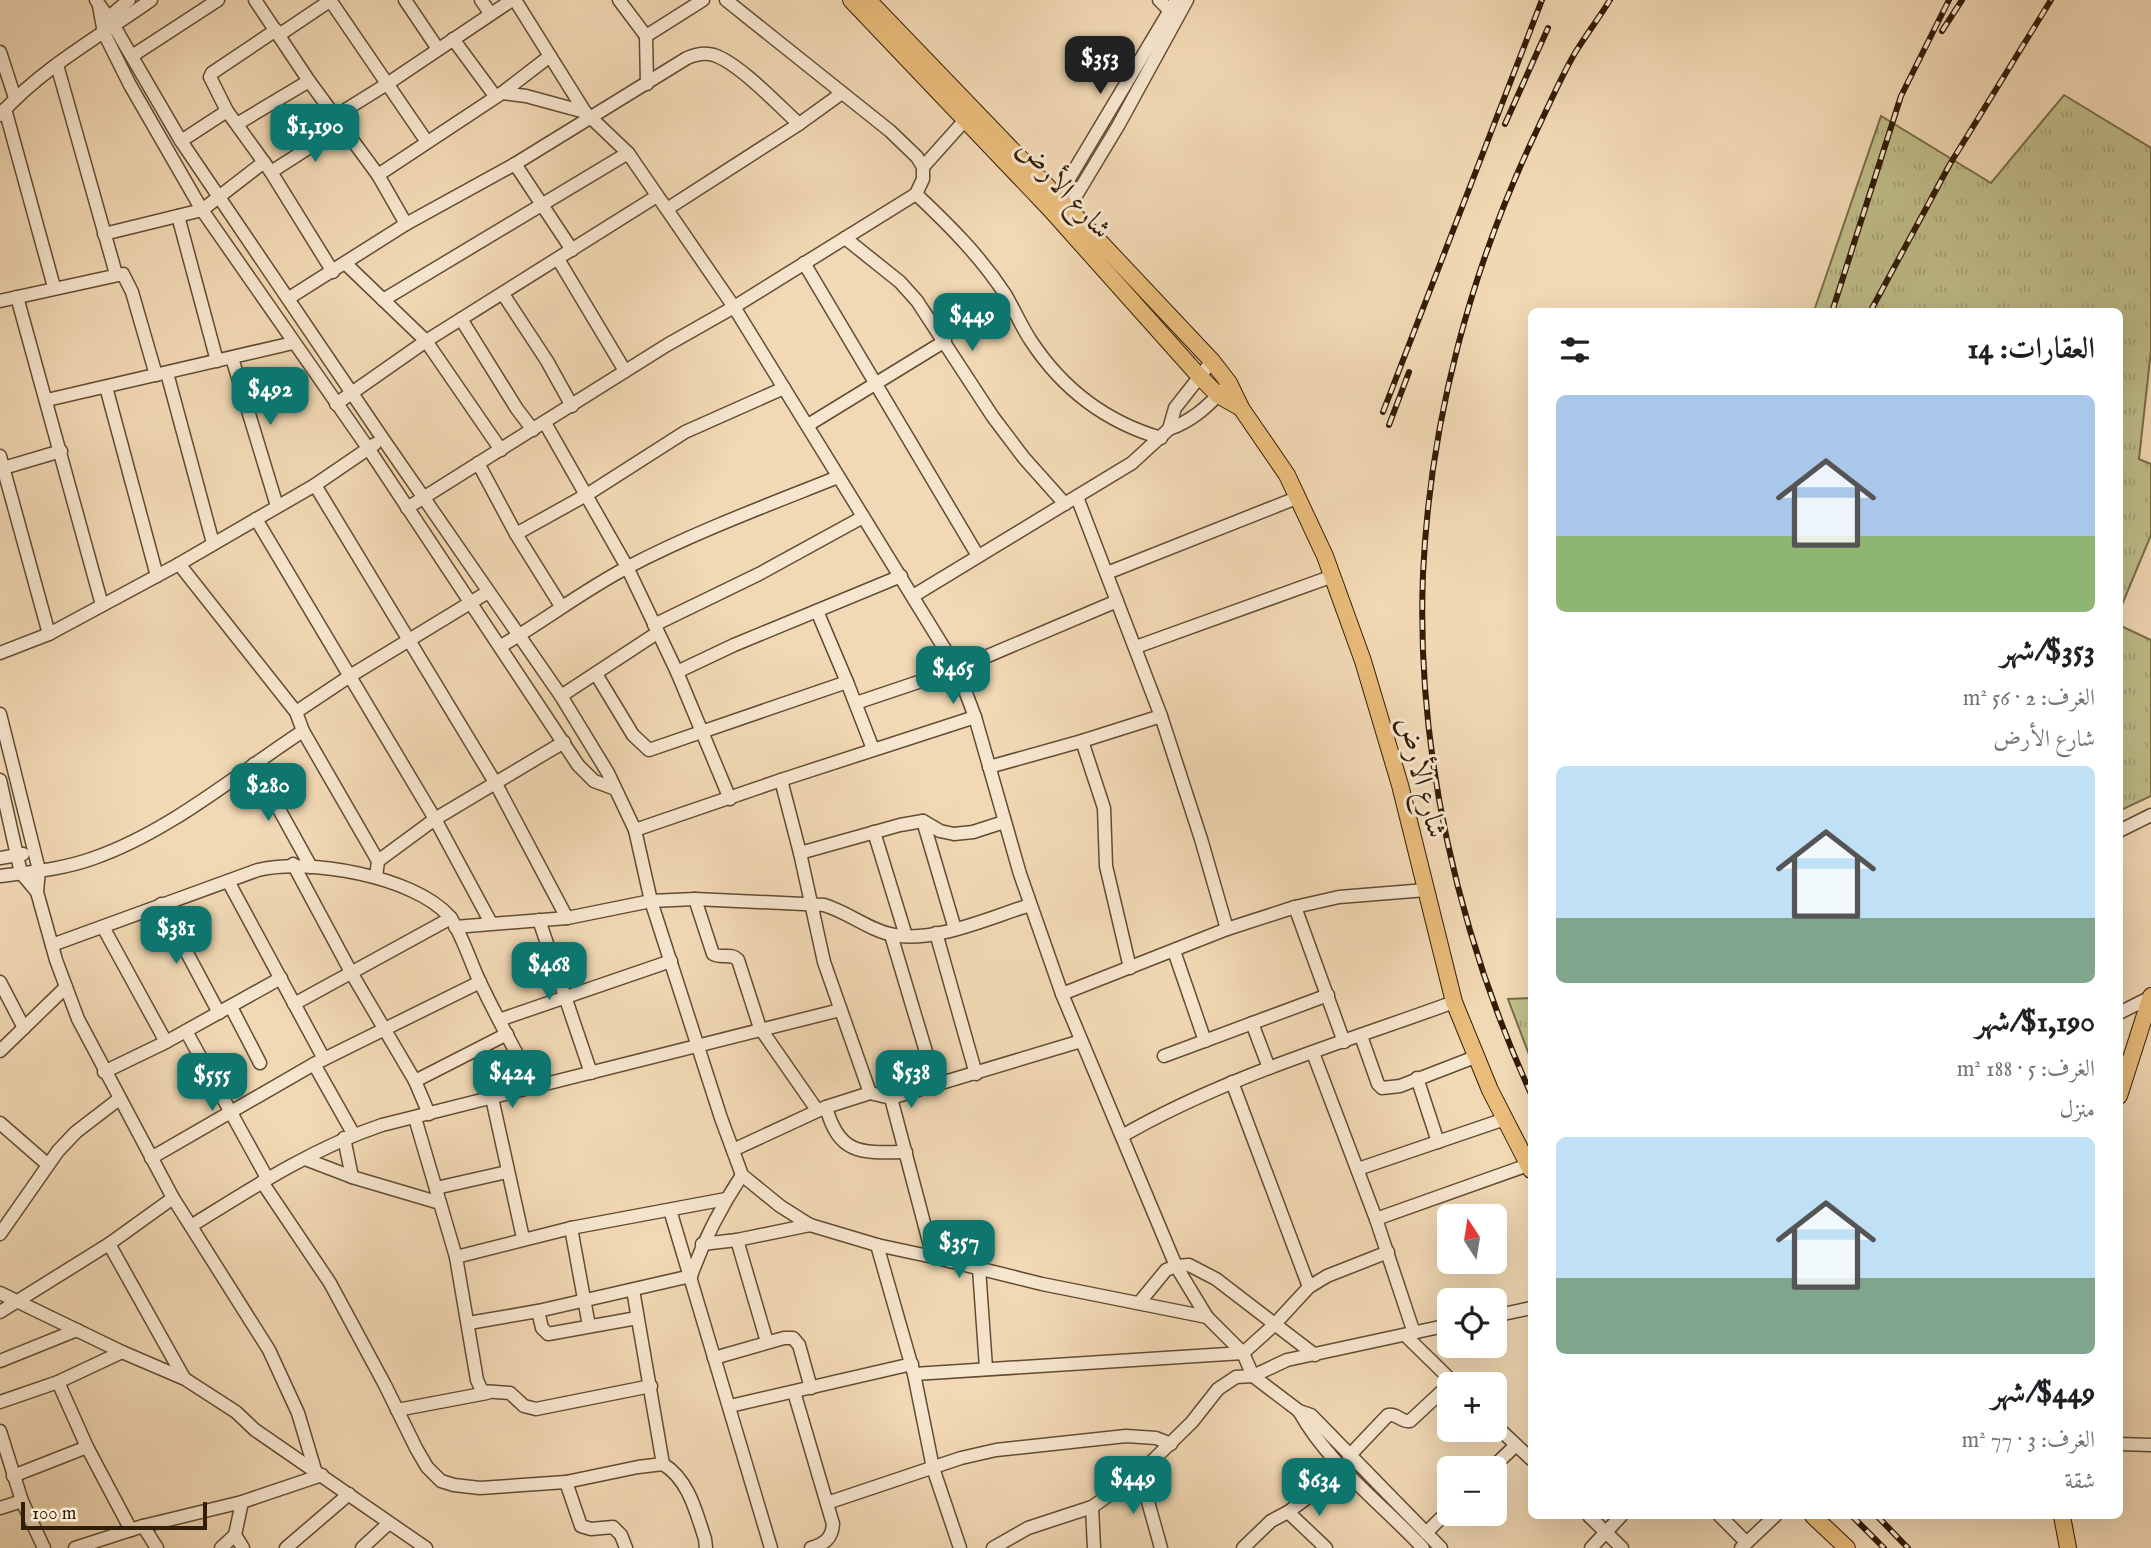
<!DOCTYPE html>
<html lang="ar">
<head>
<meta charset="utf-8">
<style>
  body { margin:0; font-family:"IM FELL English",Amiri,serif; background:#f6f6f6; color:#202124; direction:rtl; height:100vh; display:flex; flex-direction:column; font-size:26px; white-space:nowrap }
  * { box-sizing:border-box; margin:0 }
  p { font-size:23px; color:#757577 }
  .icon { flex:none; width:38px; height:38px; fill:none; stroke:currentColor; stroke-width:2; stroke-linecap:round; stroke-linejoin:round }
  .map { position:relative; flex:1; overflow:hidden; direction:ltr }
  .panel { position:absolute; left:1528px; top:308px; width:595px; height:1211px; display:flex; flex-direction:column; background:#fff; border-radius:10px; box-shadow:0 7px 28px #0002; direction:rtl }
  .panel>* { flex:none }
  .needle { width:46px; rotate:348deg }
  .buttons { position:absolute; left:1437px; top:1204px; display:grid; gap:14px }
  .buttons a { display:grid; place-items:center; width:70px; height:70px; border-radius:10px; background:#fff; box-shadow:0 7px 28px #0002; font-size:35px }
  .scale { position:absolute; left:21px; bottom:18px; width:186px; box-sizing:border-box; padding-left:7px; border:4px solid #321d05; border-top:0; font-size:19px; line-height:24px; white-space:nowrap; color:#321d05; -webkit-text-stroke:5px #f7e6cf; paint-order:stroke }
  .price { position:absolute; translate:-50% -60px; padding:0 16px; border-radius:14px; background:#0f766e; color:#fff; font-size:23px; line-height:46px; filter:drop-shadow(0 2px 4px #0008) }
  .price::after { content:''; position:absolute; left:50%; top:42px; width:21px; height:16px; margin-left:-10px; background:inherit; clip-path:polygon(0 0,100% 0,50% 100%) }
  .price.current { background:#222; color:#fff }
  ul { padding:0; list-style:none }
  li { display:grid; align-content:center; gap:14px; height:371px; padding:0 28px }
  li span { display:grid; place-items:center; height:217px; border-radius:10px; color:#555 }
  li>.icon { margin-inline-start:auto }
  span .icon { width:126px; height:126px; fill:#fffc; stroke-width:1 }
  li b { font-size:30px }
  h2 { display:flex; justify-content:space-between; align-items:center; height:84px; padding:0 28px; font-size:30px }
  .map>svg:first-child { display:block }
  .grass { fill:url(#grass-tufts); stroke:#796e48; stroke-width:2 }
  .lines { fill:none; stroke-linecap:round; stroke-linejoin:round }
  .minor-casing { stroke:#624c31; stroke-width:15 }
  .major-casing { stroke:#321d05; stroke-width:18 }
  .minor { stroke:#f7e6cf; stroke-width:12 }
  .major { stroke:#e9bc7a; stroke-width:16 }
  .rail-casing { stroke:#321d05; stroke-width:6 }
  .rail { stroke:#f7e6cf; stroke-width:3.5; stroke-dasharray:10; stroke-linecap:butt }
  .labels { text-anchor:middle; stroke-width:6; stroke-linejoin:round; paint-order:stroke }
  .street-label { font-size:28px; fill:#321d05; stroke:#f7e6cf }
</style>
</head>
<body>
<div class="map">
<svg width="2151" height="1548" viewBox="0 0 2151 1548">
  <defs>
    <pattern id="grass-tufts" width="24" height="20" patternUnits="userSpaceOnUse" patternTransform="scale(1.75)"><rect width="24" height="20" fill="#c0be8a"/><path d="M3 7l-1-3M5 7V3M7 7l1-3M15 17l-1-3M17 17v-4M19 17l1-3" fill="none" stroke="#a5a376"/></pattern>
  </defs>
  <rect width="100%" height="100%" fill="#f2d9b5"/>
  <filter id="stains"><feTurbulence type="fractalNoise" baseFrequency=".00286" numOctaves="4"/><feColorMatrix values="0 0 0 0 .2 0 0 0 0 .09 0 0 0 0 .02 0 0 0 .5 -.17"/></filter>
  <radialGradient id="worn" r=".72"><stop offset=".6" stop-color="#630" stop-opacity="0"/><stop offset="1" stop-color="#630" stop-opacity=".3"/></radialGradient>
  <!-- grass -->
  <g class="grass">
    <path d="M 2064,95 L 2151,148 L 2151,350 L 2139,459 L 2151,464 L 2151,535 L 2119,612 L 2119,312 L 1814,311 L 1881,116 L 1991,183 Z"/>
    <path d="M 2119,625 L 2151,640 L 2151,796 L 2119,811 Z"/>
    <path d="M 1531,998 L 1531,1060 L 1508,999 Z"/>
  </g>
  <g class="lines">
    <!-- minor casing -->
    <g class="minor-casing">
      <g id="minor">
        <path d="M 96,0 L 114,26 L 181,141 L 383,439 L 561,696 L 608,773 L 635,830 L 651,901 L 721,1118 L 742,1175 L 780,1206 L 810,1225 L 877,1245 L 933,1257 L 1042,1284 L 1207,1317"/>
        <path d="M 255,0 L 309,81 L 378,175 L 406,224"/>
        <path d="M 330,0 L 427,142"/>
        <path d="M 405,0 L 438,49"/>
        <path d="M 481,0 L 490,13"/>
        <path d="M 515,0 L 585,112 L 628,153 L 734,307 L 916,194 L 923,179 L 923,167 L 917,157 L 890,131 L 726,0"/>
        <path d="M 619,0 L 646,36 L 703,0"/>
        <path d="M 1159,0 L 1174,15"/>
        <path d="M 99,6 L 104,33 L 130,85 L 202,210 L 368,448 L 578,765 L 594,781 L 613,788"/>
        <path d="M 104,21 L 129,0"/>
        <path d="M 276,30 L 212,73 L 210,77 L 227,111 L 271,172 L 333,272"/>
        <path d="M 279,35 L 331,0"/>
        <path d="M 646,36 L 647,84"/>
        <path d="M 453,39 L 495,96"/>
        <path d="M 0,52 L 15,98"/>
        <path d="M 132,56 L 218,0"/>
        <path d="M 57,65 L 116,274"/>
        <path d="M 502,93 L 550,56"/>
        <path d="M 5,109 L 54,287"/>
        <path d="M 0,115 C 42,68 100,36 151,0"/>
        <path d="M 334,117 L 387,84 L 512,0"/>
        <path d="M 237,124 L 309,81"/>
        <path d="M 181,141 L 227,111"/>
        <path d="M 515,164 L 572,250"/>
        <path d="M 923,167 L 965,120"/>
        <path d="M 271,172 L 341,127"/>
        <path d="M 378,175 L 502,93 L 526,96 L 585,112"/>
        <path d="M 916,194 C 949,225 980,256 1005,294 C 1014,309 1021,326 1031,341 C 1062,388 1106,422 1161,438"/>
        <path d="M 1054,204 L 1176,0"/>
        <path d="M 667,209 L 799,124 L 842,93"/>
        <path d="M 1065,214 L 1118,126 L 1187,0"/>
        <path d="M 178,216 L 217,361"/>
        <path d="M 104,234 L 202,210 L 264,162"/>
        <path d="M 845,238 L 900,282 L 917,301 L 993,417 L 1024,458 L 1065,504"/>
        <path d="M 558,259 L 625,371"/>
        <path d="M 804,263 L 978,556"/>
        <path d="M 346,264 L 426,341 L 501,450"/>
        <path d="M 503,294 L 547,361 L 572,406"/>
        <path d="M 17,297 L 102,605"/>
        <path d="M 289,298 L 406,224 L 515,164 L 687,58 C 696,54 704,52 714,55 C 740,64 778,105 799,124"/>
        <path d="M 383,300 L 628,153"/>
        <path d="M 0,301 L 123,274 L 132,292 L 156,375"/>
        <path d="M 461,319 L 517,409 L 533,430"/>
        <path d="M 232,358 L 277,506"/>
        <path d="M 167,373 L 213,543"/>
        <path d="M 106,387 L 157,576"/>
        <path d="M 47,400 L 293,343"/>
        <path d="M 336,404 L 426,341 L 657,196"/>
        <path d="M 545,423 L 627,567 L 677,672 L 730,799"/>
        <path d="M 808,425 L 945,341"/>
        <path d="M 1169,429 C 1192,421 1207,407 1224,389"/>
        <path d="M 0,456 L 49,634"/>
        <path d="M 478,463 L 516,534 L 561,606"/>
        <path d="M 0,469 L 61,451"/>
        <path d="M 315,485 L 496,784 L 567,918"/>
        <path d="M 1077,497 L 1161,716 L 1201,839 L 1227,929"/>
        <path d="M 407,508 L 667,345 L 734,307 L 957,669 L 975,717 L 1020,874 L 1062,994 L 1176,1266 L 1207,1317 L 1243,1353 L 1253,1376 L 1299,1411 L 1311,1415 L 1441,1548"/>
        <path d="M 256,519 L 435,819 L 491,923"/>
        <path d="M 516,534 L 588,494 L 685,432 L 784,388"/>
        <path d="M 179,564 L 296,712 L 303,731 L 378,861 L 376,877"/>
        <path d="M 1107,573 L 1299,497"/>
        <path d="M 913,596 L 1132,463 L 1169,429 L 1175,408 L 1212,361"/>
        <path d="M 817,611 L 847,682 L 873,749"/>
        <path d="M 654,625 L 759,574 L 863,517"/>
        <path d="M 501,646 C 544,621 584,590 628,567 C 695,532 768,505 838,477"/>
        <path d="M 1136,647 L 1333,576"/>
        <path d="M 0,653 L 49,634 L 179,564 L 315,485 L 375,444"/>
        <path d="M 677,672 L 734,645 L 901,576"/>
        <path d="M 596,674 L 633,735 L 649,750 L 847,682"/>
        <path d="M 561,696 L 657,633"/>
        <path d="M 856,703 L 957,669 L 1117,601"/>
        <path d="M 296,712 L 350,676 L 488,592"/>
        <path d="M 0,714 L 39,870 L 37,892 L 56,960 L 78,1019 L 173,1198 L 269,1350 L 298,1413 L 315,1470"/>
        <path d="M 1082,741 L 1104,808 L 1106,866 L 1130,968"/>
        <path d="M 254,764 L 311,867"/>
        <path d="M 989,767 L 1082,741 L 1161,716"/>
        <path d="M 0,780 L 21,873 L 37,892"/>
        <path d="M 781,780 L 800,853 L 824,962 L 870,1093"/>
        <path d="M 923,821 L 955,929"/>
        <path d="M 635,830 L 781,780 L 975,717"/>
        <path d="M 2119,831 L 2151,815"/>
        <path d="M 874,832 L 906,936"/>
        <path d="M 800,853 L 900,825 L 923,821 L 940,831 L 954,834 L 973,832 L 1004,822"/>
        <path d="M 0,858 L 23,854"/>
        <path d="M 378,861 L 435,819 L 564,742"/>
        <path d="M 293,864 L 352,974 L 415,1081 L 429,1114"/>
        <path d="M 0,876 C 31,872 64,869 94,858 C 169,832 237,774 303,731"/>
        <path d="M 228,881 L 324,1059"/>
        <path d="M 695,899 L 713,954 C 721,959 731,952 738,960 L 760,1028 L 817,1110"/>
        <path d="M 161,904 L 219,1013"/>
        <path d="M 1295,907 L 1344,1042"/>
        <path d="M 539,920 L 591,1073"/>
        <path d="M 103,927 L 166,1042"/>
        <path d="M 455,927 L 567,918 L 651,901 L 695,899 L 824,905 C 848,912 870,931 894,935 C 935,943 991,917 1030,905"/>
        <path d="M 936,933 L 976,1074"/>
        <path d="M 891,935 L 936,1085"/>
        <path d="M 52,945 L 258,870 C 308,858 413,876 449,916 C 459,927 471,963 478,978 C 495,1015 516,1051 534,1087"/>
        <path d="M 1174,951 L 1205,1041"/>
        <path d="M 0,982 L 24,1028"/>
        <path d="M 1062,994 L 1227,929 L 1295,907 L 1339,897 L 1426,890"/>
        <path d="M 294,1004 L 451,918"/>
        <path d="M 231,1007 L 260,1063"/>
        <path d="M 2119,1013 L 2151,997"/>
        <path d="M 499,1020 L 671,961"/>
        <path d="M 1252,1023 L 1269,1068"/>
        <path d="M 186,1031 L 267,1178"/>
        <path d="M 1361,1036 L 1378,1084 L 1382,1088 L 1400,1086 L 1475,1057"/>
        <path d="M 0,1051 L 66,987"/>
        <path d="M 1313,1053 L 1376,1219 L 1414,1333"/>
        <path d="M 1164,1056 L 1328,995"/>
        <path d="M 314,1064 L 354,1135"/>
        <path d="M 104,1072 L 166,1042 L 281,978"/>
        <path d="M 1417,1078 L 1438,1142"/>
        <path d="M 415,1081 L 507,1034"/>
        <path d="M 1232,1082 L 1309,1287"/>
        <path d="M 492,1098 L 523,1238"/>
        <path d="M 891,1098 L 933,1257"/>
        <path d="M 826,1107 C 839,1155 861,1153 906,1152"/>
        <path d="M 415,1118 L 456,1257 L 477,1380 L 482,1391 L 510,1393 L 524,1406 L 536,1409 L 651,1386"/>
        <path d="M 0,1123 L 47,1164"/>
        <path d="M 1122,1136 C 1226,1076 1342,1043 1454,1002"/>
        <path d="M 344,1138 L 352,1177"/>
        <path d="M 733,1150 L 826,1107 L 870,1093 L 891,1098 L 1081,1041"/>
        <path d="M 151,1158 L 314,1064 L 480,982"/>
        <path d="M 305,1159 L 352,1177 L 440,1203"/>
        <path d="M 1358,1169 L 1505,1119"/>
        <path d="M 262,1182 L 330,1283 L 385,1385 L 416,1448 L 427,1467 L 441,1481 L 454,1485 L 480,1488 L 566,1482 L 638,1467 L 663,1464 C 689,1480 696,1512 705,1539 L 706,1548"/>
        <path d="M 436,1188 L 507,1172"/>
        <path d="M 670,1210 L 771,1548"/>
        <path d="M 1376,1219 L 1528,1165"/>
        <path d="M 191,1226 C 252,1188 313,1148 382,1125 L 840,1010"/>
        <path d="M 571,1228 L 589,1326"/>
        <path d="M 0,1234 L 58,1151 L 76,1132 L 119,1099"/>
        <path d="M 737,1240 L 767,1342"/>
        <path d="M 109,1244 L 184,1378"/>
        <path d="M 702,1244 L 737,1240 L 810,1225"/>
        <path d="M 877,1245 L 914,1374 L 933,1468 L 960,1548"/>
        <path d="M 456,1257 L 571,1228 L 726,1199"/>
        <path d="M 979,1268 L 986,1368"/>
        <path d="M 691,1276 C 704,1239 721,1207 742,1175"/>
        <path d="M 633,1290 L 663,1464"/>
        <path d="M 0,1293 L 122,1352 L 185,1379 L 236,1412 L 255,1430 L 426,1548"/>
        <path d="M 1139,1303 L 1166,1270 L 1176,1266 L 1189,1265 L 1216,1279 L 1315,1355"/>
        <path d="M 538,1311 L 542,1328 L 548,1334 L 637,1318"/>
        <path d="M 0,1312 L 109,1244 L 173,1198"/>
        <path d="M 1494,1316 L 1531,1308"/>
        <path d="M 469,1323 L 538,1311 L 691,1276"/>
        <path d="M 1405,1335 L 1455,1384"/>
        <path d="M 714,1358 L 784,1338 L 793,1338 L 799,1345 L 811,1388"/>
        <path d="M 0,1361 L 77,1330"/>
        <path d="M 914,1374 L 1243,1353 L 1274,1325 L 1309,1287 L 1327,1276 L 1388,1252"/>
        <path d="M 58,1382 L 87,1447 L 131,1530"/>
        <path d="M 794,1392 L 833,1524 C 832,1539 824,1544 811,1548"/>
        <path d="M 0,1402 L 58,1382 L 122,1352"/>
        <path d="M 730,1406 L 912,1364"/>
        <path d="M 397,1410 L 487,1393"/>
        <path d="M 1299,1411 C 1329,1465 1381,1503 1423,1548"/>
        <path d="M 1494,1424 L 1531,1459"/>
        <path d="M 0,1431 L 22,1501 L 44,1548"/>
        <path d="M 2119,1444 L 2151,1445"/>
        <path d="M 1349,1456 L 1388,1415 C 1397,1413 1402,1423 1410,1421 L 1452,1382"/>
        <path d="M 1492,1468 L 1516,1445"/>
        <path d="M 1140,1473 L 1161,1548"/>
        <path d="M 13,1476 L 87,1447"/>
        <path d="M 566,1482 L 581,1526 L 591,1529 L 613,1527 L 621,1535 L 626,1548"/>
        <path d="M 242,1502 L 235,1535 L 243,1548"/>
        <path d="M 827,1503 L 961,1458 L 996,1450 L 1126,1436 L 1156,1438 L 1171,1444"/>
        <path d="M 1092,1507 L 1094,1548"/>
        <path d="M 0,1508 L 22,1501"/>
        <path d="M 1288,1512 L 1326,1548"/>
        <path d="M 1589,1516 L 1622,1548"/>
        <path d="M 1720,1516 L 1746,1542"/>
        <path d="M 143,1526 L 157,1548"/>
        <path d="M 1426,1533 L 1449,1510"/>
        <path d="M 75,1548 L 143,1526 L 242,1502 L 322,1475"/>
        <path d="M 221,1548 L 235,1535"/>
        <path d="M 286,1548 L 349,1494"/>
        <path d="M 362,1548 L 389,1523"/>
        <path d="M 993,1548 L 1028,1528 L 1092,1507 L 1140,1473 L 1192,1422 L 1218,1389 L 1236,1377 L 1253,1376 L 1287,1360 L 1449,1325"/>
        <path d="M 1243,1548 L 1271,1521 L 1288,1512 L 1344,1471"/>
        <path d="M 1591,1548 L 1621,1516"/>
        <path d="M 1741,1548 L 1775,1516"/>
      </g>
    </g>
    <!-- major casing -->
    <g class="major-casing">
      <g id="major">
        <path d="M 851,0 L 1050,209 L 1200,377 L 1218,395 L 1241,408"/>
        <path d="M 868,0 L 1069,209 L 1212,361 L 1229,383 L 1241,408 L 1287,475 L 1325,556 L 1363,661 L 1400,785 L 1454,1002 L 1490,1090 L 1531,1170"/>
        <path d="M 2119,1096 L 2151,996"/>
        <path d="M 1813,1516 L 1847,1548"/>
        <path d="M 2062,1516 L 2068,1548"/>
      </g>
    </g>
    <!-- minor -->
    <use href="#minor" class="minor"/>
    <!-- major -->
    <use href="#major" class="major"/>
    <!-- rail casing -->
    <g class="rail-casing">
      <g id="rail">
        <path d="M 1942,31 L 1962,0"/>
        <path d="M 1505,124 L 1548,28"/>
        <path d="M 1832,312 L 1901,96 L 1949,0"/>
        <path d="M 1870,312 L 1950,164 L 2051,0"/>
        <path d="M 1383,412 L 1542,0"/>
        <path d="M 1389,425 L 1409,372"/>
        <path d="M 1531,1094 C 1458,933 1416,751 1423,574 C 1430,420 1471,268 1537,130 C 1549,105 1561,77 1575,53 C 1586,35 1599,18 1610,0"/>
        <path d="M 1852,1516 L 1884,1548"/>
        <path d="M 1877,1516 L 1908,1548"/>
      </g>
    </g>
    <!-- rail -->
    <use href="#rail" class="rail"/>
  </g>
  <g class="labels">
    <!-- street labels -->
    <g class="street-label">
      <text transform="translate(1065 188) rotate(47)" y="10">شارع الأرض</text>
      <text transform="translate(1423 777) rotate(75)" y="10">شارع الأرض</text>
    </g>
  </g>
  <rect width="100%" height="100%" filter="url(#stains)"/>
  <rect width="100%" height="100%" fill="url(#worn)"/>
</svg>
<div class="buttons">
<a><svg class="needle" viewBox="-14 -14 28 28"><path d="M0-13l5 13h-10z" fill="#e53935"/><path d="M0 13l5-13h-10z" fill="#757577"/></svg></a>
<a><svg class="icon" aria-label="locate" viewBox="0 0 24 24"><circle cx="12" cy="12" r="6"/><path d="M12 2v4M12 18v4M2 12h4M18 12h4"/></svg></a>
<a>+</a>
<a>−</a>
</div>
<div class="scale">100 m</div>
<b class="price current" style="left:1100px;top:96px">$353</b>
<b class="price" style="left:315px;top:164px">$1,190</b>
<b class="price" style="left:972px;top:353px">$449</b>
<b class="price" style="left:270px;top:427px">$492</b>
<b class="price" style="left:953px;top:706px">$465</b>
<b class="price" style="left:268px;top:823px">$280</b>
<b class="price" style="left:176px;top:966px">$381</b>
<b class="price" style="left:549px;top:1002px">$468</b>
<b class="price" style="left:512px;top:1110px">$424</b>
<b class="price" style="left:911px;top:1110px">$538</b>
<b class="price" style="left:212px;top:1113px">$555</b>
<b class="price" style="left:959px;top:1280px">$357</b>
<b class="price" style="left:1133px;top:1516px">$449</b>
<b class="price" style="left:1319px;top:1518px">$634</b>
<section class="panel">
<h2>العقارات: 14<svg class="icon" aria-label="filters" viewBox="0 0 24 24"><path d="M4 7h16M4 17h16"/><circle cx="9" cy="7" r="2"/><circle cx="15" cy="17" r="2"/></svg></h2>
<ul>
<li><span style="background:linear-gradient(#a9c7e8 65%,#8fb573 0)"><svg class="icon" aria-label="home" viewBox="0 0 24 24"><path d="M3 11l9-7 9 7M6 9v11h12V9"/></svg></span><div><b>$353/شهر</b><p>الغرف: 2 · 56 m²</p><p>شارع الأرض</p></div></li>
<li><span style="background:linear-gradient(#bfe0f5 70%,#7fa58c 0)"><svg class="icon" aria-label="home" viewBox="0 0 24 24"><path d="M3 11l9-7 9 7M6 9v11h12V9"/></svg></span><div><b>$1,190/شهر</b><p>الغرف: 5 · 188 m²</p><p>منزل</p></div></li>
<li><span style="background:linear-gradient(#bfe0f5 65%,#7fa58c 0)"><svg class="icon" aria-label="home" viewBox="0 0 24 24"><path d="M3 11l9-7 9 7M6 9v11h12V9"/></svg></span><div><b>$449/شهر</b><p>الغرف: 3 · 77 m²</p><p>شقة</p></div></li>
</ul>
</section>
</div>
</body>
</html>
